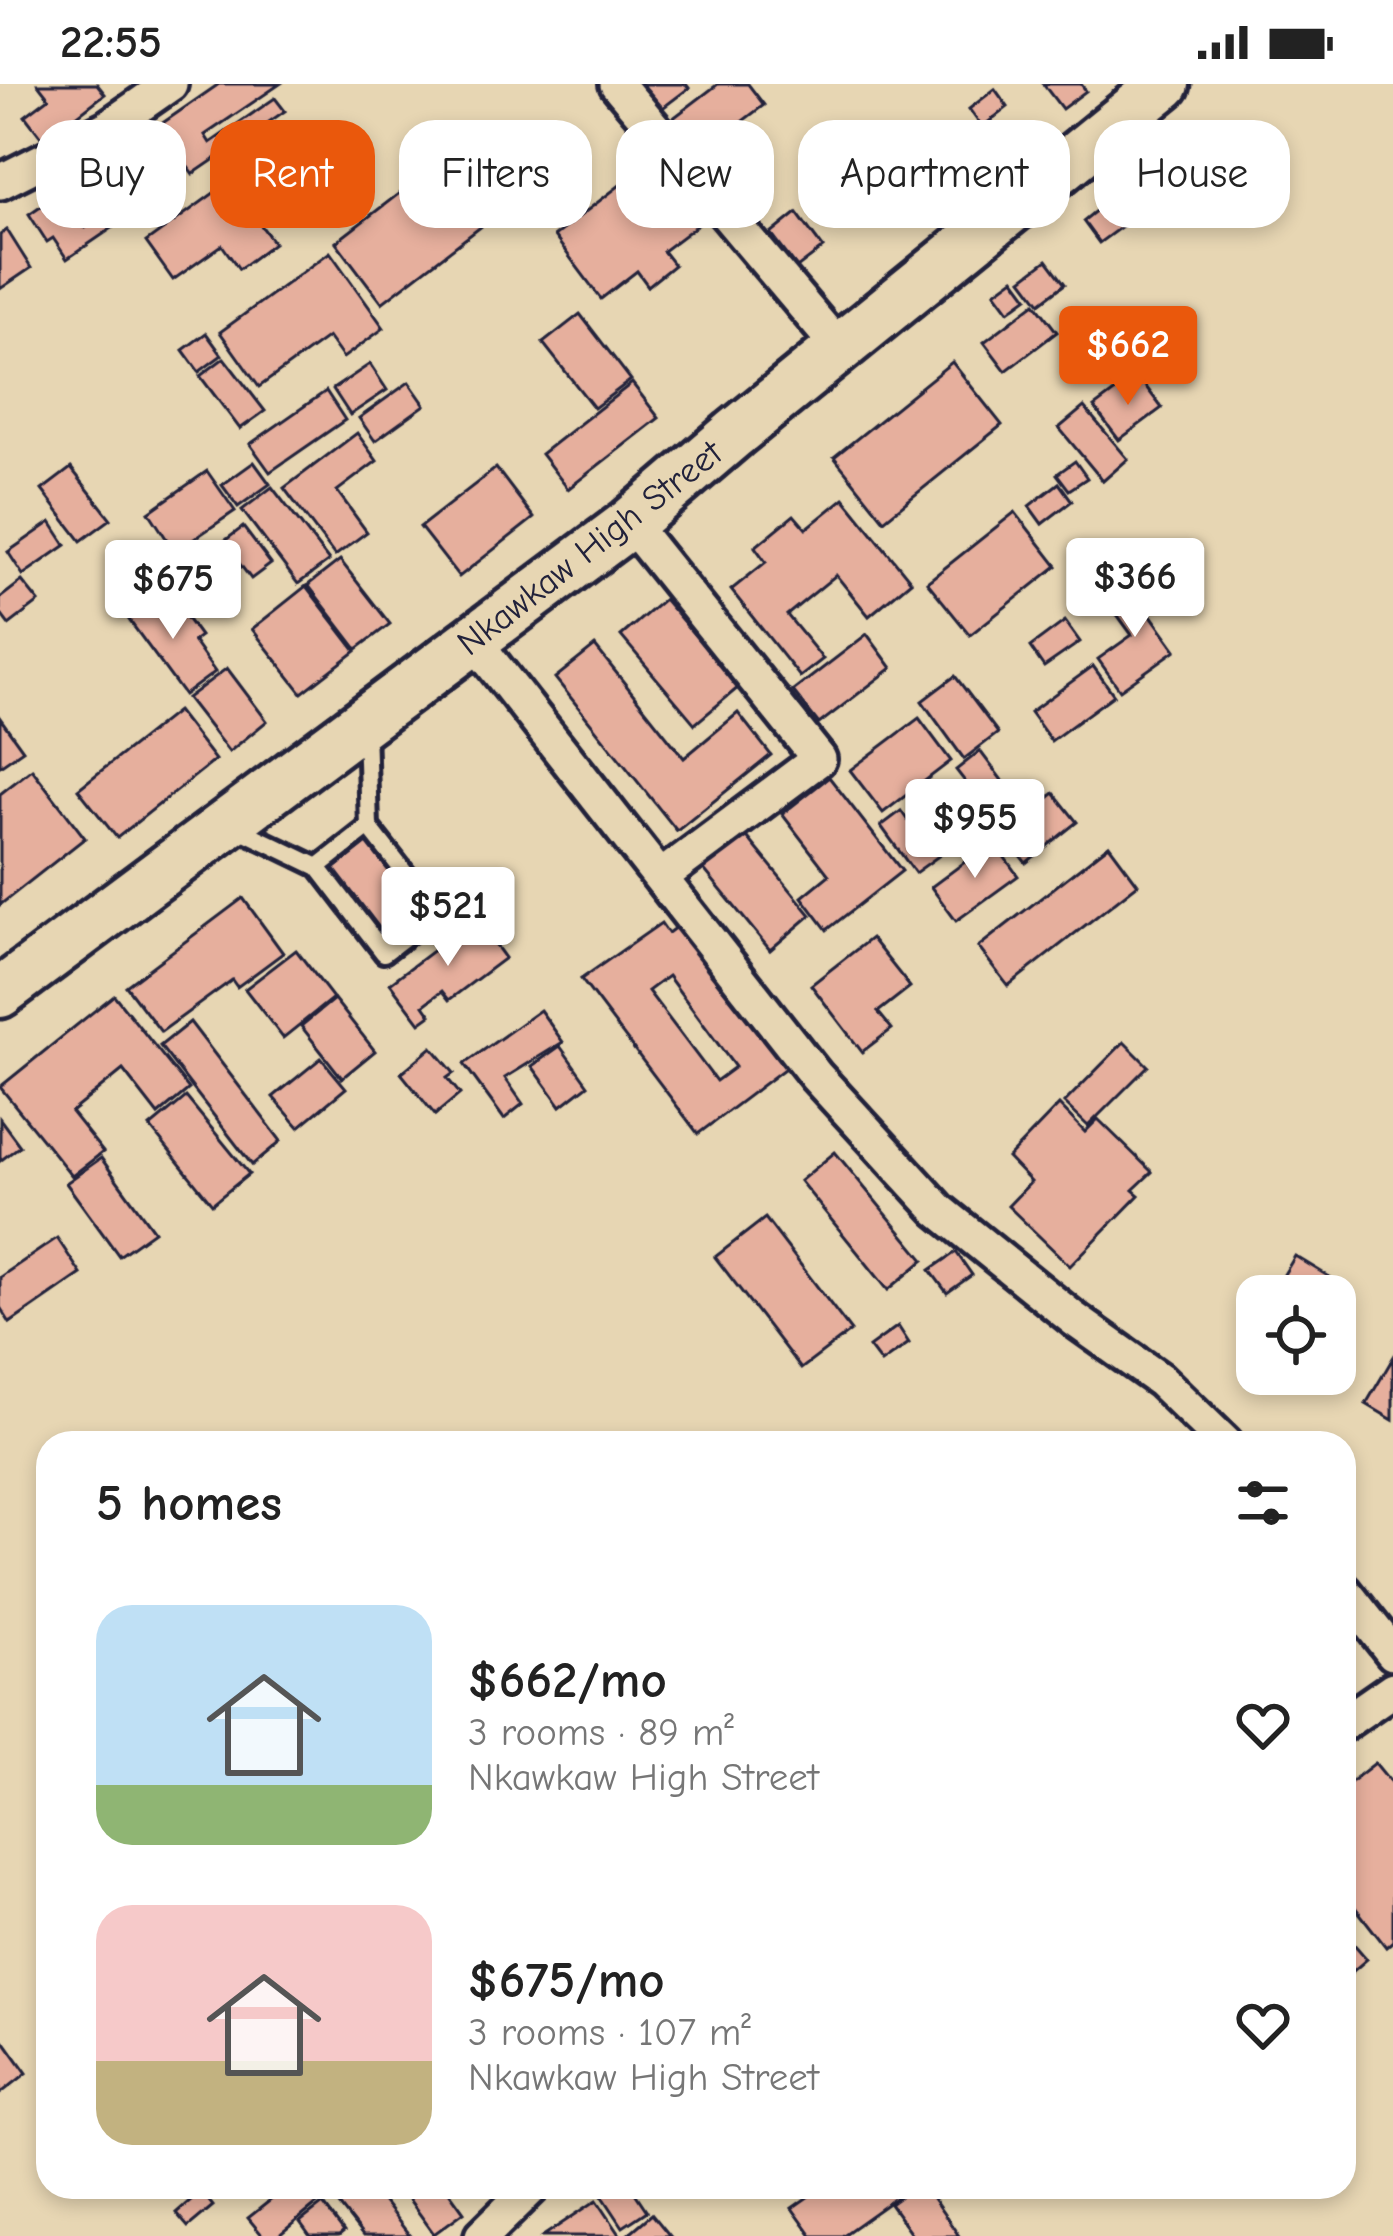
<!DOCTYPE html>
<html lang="en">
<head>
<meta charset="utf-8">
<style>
  body { margin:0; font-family:"Comic Neue",sans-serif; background:#f6f6f6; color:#222; height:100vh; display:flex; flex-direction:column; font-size:45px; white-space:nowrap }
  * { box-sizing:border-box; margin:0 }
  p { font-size:39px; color:#767676 }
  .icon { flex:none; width:66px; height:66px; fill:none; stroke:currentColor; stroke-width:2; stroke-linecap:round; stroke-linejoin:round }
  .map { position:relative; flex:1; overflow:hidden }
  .details { position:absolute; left:36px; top:1347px; width:1320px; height:768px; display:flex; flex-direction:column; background:#fff; border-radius:36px; box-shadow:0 6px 18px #0003 }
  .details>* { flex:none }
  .banner { position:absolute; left:36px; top:36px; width:1323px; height:108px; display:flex; gap:24px }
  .controls { position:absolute; left:1236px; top:1191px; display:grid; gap:24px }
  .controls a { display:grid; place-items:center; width:120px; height:120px; border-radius:24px; background:#fff; box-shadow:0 6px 18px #0003; font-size:60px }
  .price { position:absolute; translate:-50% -102px; padding:0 27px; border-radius:12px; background:#fff; color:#222; font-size:39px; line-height:78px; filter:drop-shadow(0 3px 6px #0008) }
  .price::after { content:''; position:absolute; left:50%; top:72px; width:36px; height:27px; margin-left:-18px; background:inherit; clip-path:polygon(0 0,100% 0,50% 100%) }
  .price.current { background:#ea580c; color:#fff }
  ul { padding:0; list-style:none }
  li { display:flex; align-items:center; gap:36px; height:300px; padding:0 60px }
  li span { display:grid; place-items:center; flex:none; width:336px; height:240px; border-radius:36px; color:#555 }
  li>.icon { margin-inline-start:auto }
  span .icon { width:144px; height:144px; fill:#fffc; stroke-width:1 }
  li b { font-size:51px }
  h2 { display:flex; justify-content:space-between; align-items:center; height:144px; padding:0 60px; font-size:51px }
  .tag { padding:0 42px; border-radius:36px; background:#fff; box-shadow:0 6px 18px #0003; font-size:42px; line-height:108px }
  .tag.current { background:#ea580c; color:#fff }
  .status { display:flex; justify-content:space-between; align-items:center; height:84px; padding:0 60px; background:#fff; direction:ltr }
  .status svg { height:33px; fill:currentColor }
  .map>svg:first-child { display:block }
  .building { fill:#e6af9d; stroke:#22223b; stroke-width:3; fill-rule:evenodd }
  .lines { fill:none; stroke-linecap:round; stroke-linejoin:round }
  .service-casing { stroke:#22223b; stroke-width:26 }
  .minor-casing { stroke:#22223b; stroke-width:42 }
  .secondary-casing { stroke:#22223b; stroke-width:57 }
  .service { stroke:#e7d6b3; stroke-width:16 }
  .minor { stroke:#e7d6b3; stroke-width:33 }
  .secondary { stroke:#e7d6b3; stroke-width:48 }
  .labels { text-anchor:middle; stroke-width:9; stroke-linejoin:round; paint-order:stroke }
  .street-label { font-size:36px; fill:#22223b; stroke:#e7d6b3 }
</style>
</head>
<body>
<div class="status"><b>22:55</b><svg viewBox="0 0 49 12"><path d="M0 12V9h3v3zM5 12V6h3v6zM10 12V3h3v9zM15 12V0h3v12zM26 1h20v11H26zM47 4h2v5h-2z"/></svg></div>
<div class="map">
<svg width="1393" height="2152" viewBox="0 0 1393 2152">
  <rect width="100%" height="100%" fill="#e7d6b3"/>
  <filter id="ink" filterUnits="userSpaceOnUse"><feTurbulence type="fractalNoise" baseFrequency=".00833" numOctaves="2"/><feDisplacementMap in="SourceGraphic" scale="24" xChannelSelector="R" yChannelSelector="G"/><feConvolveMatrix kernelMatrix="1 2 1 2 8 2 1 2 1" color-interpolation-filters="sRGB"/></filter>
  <g filter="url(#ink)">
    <!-- building -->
    <g class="building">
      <path d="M 38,0 L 97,0 L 105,10 L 44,57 L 25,32 L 49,14 Z"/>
      <path d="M 219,0 L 280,0 L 205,51 L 210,59 L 275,14 L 285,27 L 193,90 L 178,69 L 172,72 L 154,45 Z"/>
      <path d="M 640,0 L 686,0 L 689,4 L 660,26 Z"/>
      <path d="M 718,0 L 748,0 L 764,21 L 694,74 L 668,38 Z"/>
      <path d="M 1043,0 L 1081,0 L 1086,7 L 1062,25 Z"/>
      <path d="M 995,5 L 1008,23 L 982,43 L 969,25 Z"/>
      <path d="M 263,49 L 282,77 L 258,92 L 240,64 Z"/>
      <path d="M 912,54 L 942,95 L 890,134 L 860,94 Z"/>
      <path d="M 136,56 L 156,84 L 80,136 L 85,144 L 150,99 L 159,112 L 67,175 L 53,154 L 47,158 L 29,130 Z"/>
      <path d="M 454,67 L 500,128 L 382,219 L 336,158 Z"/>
      <path d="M 651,77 L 699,140 L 663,167 L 674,181 L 648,202 L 637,187 L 601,215 L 554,152 Z"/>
      <path d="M 229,98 L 274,159 L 239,185 L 222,161 L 173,196 L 146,158 Z"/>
      <path d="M 1108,117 L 1125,140 L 1099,159 L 1083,137 Z"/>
      <path d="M 797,129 L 823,164 L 797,184 L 771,150 Z"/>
      <path d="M 7,146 L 31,184 L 0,205 L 0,151 Z"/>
      <path d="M 330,168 L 384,244 L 343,274 L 328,253 L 259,303 L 220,248 Z"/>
      <path d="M 1047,176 L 1065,200 L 1040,219 L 1022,195 Z"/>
      <path d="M 1014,194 L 1028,213 L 1009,227 L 995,208 Z"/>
      <path d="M 1035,219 L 1057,248 L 1006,287 L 984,258 Z"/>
      <path d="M 580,230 L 631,296 L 594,324 L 543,259 Z"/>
      <path d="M 206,249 L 222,271 L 199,288 L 183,266 Z"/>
      <path d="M 224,274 L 265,327 L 240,345 L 200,292 Z"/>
      <path d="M 952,278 L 1002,341 L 884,436 L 834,373 Z"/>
      <path d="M 370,280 L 387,306 L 350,331 L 333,305 Z"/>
      <path d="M 1137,291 L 1162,324 L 1119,356 L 1094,323 Z"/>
      <path d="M 409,298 L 425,321 L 375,357 L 359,334 Z"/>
      <path d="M 632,299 L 659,334 L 568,405 L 541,370 Z"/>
      <path d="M 326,307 L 345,336 L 270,388 L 250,360 Z"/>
      <path d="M 1084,323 L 1128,375 L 1103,397 L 1059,344 Z"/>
      <path d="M 357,349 L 377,377 L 337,407 L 367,448 L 335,472 L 284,404 Z"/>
      <path d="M 1075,377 L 1087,394 L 1069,406 L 1057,390 Z"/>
      <path d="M 254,378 L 270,400 L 238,423 L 222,401 Z"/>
      <path d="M 71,384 L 111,435 L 81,457 L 42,406 Z"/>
      <path d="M 496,384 L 534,434 L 459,493 L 420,443 Z"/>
      <path d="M 207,387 L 235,427 L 175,468 L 149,428 Z"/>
      <path d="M 1059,399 L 1072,417 L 1042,440 L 1029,422 Z"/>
      <path d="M 272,403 L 329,477 L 298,500 L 242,426 Z"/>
      <path d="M 844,414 L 911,497 L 869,532 L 836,491 L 787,531 L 823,575 L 800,593 L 731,506 L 766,478 L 755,463 L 794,431 L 806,445 Z"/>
      <path d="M 1015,428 L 1057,482 L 970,551 L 927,498 Z"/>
      <path d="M 51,438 L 66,461 L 23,491 L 8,468 Z"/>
      <path d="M 243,443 L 271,480 L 251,495 L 223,458 Z"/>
      <path d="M 340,476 L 390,540 L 357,565 L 308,501 Z"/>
      <path d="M 22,497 L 39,518 L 9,541 L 0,529 L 0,514 Z"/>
      <path d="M 1127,498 L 1176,566 L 1120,606 L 1098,575 L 1132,551 L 1105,514 Z"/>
      <path d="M 306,502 L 356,567 L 302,609 L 252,545 Z"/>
      <path d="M 167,507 L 200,552 L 193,557 L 215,588 L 184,611 L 129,536 Z"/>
      <path d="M 664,515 L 739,603 L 695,640 L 621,552 Z"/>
      <path d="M 1065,537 L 1080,558 L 1044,583 L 1030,563 Z"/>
      <path d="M 867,550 L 892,584 L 819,640 L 793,607 Z"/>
      <path d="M 595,562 L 684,674 L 738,629 L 771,671 L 677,747 L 555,594 Z"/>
      <path d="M 1093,582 L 1114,611 L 1051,657 L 1030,628 Z"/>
      <path d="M 227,584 L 267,637 L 229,668 L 187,614 Z"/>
      <path d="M 955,592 L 998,649 L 964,675 L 922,617 Z"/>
      <path d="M 177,627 L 215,676 L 117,754 L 78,705 Z"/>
      <path d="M 0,634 L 23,666 L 0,682 Z"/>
      <path d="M 919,634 L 951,677 L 883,729 L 850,686 Z"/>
      <path d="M 980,667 L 1004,699 L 980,717 L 956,686 Z"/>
      <path d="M 32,685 L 85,754 L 0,821 L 0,710 Z"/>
      <path d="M 829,693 L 902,787 L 827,846 L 802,813 L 829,791 L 782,730 Z"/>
      <path d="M 1054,709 L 1077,738 L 1026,779 L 1003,750 Z"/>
      <path d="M 996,712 L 1010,731 L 965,764 L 951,744 Z"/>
      <path d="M 901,727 L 913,744 L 918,741 L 940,771 L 915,789 L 881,742 Z"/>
      <path d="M 744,749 L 811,831 L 770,866 L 702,783 Z"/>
      <path d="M 369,757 L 425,830 L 387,861 L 330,788 Z"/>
      <path d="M 993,757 L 1018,792 L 956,837 L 931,803 Z"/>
      <path d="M 1109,761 L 1138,800 L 1008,902 L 978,863 Z"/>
      <path d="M 243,814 L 283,869 L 237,903 L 232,896 L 161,948 L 126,902 Z"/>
      <path d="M 476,834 L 505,874 L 449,916 L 442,907 L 424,921 L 431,931 L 420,939 L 390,899 Z"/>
      <path d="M 661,839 L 668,849 L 680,840 L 788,982 L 698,1050 L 581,895 ZM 668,892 L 735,983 L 716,997 L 648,907 Z"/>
      <path d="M 871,854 L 910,903 L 878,928 L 892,945 L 862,968 L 811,901 Z"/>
      <path d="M 296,866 L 333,914 L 283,954 L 245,905 Z"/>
      <path d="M 114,911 L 189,1005 L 158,1031 L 123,986 L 71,1028 L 103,1068 L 72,1092 L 0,1003 Z"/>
      <path d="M 334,915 L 375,967 L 342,994 L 301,942 Z"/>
      <path d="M 540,926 L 563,958 L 505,994 L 523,1020 L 504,1035 L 464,980 Z"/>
      <path d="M 190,938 L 281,1057 L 252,1081 L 160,962 Z"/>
      <path d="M 1124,958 L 1148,982 L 1088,1042 L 1064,1019 Z"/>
      <path d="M 560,962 L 588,1001 L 561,1022 L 532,982 Z"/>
      <path d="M 432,963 L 454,989 L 447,994 L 460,1010 L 435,1031 L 401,989 Z"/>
      <path d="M 321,974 L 346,1004 L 299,1043 L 273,1013 Z"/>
      <path d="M 186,1013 L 249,1090 L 212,1120 L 150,1043 Z"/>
      <path d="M 1059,1021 L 1085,1048 L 1098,1035 L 1152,1088 L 1133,1106 L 1139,1111 L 1070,1182 L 1008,1122 L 1031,1098 L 1008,1074 Z"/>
      <path d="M 0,1035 L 20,1062 L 0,1077 Z"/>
      <path d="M 835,1068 L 924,1176 L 888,1206 L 800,1097 Z"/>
      <path d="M 101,1074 L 154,1147 L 119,1172 L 66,1099 Z"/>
      <path d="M 765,1134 L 851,1247 L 801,1285 L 715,1173 Z"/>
      <path d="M 57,1154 L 81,1190 L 10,1239 L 0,1223 L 0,1193 Z"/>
      <path d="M 956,1168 L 972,1191 L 947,1209 L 930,1186 Z"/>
      <path d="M 1295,1172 L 1346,1203 L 1335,1222 L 1335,1212 L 1271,1212 Z"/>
      <path d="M 898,1242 L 909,1259 L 881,1279 L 869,1263 Z"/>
      <path d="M 1393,1274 L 1393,1336 L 1366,1320 Z"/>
      <path d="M 1375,1679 L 1393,1701 L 1393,1857 L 1386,1863 L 1344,1809 L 1344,1703 Z"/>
      <path d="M 1353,1859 L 1367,1875 L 1344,1895 L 1344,1867 Z"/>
      <path d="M 4,1957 L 27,1989 L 0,2010 L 0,1960 Z"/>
      <path d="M 287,2103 L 312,2103 L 322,2116 L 278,2152 L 263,2152 L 248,2134 Z"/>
      <path d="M 325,2103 L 372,2103 L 410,2152 L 363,2152 Z"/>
      <path d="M 400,2103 L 446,2103 L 464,2128 L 434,2150 Z"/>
      <path d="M 614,2103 L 631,2103 L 647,2127 L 623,2143 L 602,2111 Z"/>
      <path d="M 822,2103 L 911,2103 L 842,2152 L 812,2152 L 792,2124 Z"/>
      <path d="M 914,2103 L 925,2103 L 959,2152 L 913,2152 L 890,2120 Z"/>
      <path d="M 201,2107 L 213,2122 L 188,2143 L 176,2129 Z"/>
      <path d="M 597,2116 L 621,2152 L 543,2152 Z"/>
      <path d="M 323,2120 L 344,2148 L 339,2152 L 310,2152 L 300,2138 Z"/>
      <path d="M 652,2130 L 670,2152 L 626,2152 Z"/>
    </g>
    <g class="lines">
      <!-- service casing -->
      <g class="service-casing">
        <g id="service">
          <path d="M 231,741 L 318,783 L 384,869 L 436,829 L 369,743 L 366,644"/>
          <path d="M 318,783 L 369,743"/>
        </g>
      </g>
      <!-- minor casing -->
      <g class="minor-casing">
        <g id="minor">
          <path d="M 617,0 L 840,265"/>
          <path d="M 0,98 L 107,44 L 170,0"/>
          <path d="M 630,439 L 819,675 L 661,793"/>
          <path d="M 472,554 L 816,992 L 939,1126 L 1074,1235 L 1160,1296 L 1225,1359"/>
          <path d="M 1344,1507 L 1393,1569"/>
          <path d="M 1344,1639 L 1393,1605"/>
          <path d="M 482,2152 L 532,2103"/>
        </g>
      </g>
      <!-- secondary casing -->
      <g class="secondary-casing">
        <path id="secondary" d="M 0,909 L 630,439 L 734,350 L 1165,0"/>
      </g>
      <!-- service -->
      <use href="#service" class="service"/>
      <!-- minor -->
      <use href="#minor" class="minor"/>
      <!-- secondary -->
      <use href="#secondary" class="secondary"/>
    </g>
  </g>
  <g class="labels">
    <!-- street labels -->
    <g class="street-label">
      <text transform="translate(589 463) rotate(-38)" y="13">Nkawkaw High Street</text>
    </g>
  </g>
</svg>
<div class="controls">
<a><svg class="icon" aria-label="locate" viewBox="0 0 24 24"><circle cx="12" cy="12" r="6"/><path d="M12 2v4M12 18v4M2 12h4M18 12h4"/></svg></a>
</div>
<b class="price current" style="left:1128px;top:324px">$662</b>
<b class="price" style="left:1135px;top:556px">$366</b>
<b class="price" style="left:173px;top:558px">$675</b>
<b class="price" style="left:975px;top:797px">$955</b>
<b class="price" style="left:448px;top:885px">$521</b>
<div class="banner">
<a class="tag">Buy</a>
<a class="tag current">Rent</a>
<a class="tag">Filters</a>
<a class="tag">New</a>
<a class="tag">Apartment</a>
<a class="tag">House</a>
</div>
<section class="details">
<h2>5 homes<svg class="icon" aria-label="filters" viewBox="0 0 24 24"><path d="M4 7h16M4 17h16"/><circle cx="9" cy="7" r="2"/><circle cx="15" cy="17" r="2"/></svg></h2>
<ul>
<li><span style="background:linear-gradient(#bfe0f5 75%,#8fb573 0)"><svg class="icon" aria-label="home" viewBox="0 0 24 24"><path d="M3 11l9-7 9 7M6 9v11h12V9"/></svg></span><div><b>$662/mo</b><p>3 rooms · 89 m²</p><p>Nkawkaw High Street</p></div><svg class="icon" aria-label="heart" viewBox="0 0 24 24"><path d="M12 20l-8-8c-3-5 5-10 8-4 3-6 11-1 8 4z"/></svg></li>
<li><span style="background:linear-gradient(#f6c9c9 65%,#c2b280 0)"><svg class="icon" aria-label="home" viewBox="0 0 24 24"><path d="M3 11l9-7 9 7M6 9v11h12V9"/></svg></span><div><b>$675/mo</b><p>3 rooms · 107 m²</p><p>Nkawkaw High Street</p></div><svg class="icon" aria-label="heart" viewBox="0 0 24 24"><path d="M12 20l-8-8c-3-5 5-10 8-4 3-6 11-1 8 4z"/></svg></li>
</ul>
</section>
</div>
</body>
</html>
